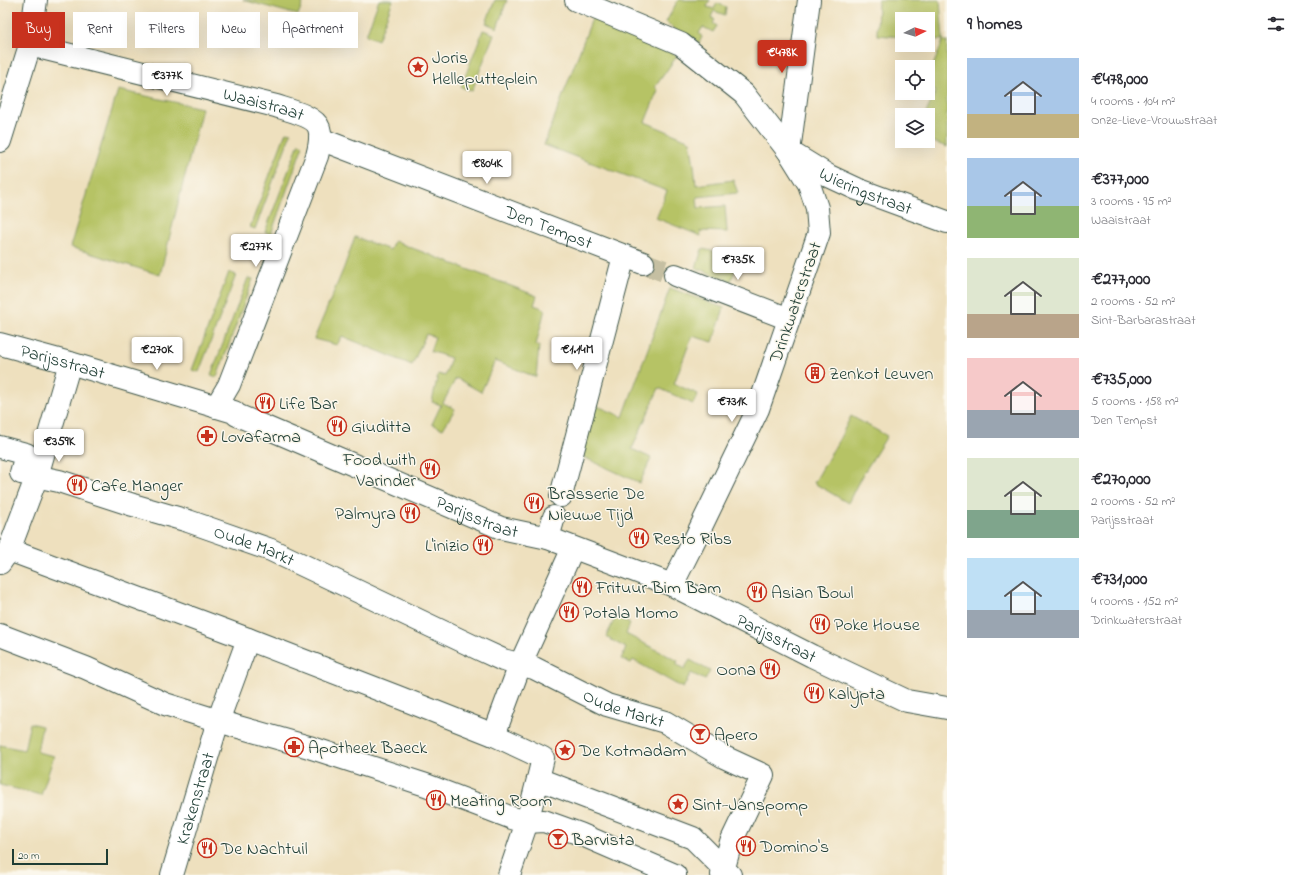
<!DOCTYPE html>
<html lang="en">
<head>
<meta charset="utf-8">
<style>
  body { margin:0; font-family:"Indie Flower",sans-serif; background:#f7f7f7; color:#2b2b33; height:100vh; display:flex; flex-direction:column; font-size:15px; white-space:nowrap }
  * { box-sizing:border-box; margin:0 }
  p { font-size:13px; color:#7c7c81 }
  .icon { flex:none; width:22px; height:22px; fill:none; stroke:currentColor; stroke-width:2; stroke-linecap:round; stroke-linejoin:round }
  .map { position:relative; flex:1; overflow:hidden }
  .side { display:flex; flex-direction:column; background:#fff; width:360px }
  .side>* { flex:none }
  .banner { position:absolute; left:12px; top:12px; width:380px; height:36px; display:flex; gap:8px }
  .needle { width:26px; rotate:85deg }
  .buttons { position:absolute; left:895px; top:12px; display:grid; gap:8px }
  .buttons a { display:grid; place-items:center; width:40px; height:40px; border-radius:0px; background:#fff; box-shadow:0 4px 16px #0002; font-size:20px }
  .scale { position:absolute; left:12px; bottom:10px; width:96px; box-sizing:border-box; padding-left:4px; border:2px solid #1f3d34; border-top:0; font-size:11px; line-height:14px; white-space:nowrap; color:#1f3d34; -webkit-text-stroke:3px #fbf7ec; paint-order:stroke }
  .price { position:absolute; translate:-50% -34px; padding:0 9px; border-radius:4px; background:#fff; color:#222; font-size:13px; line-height:26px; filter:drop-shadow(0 1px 2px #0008) }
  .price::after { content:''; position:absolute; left:50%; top:24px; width:12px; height:9px; margin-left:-6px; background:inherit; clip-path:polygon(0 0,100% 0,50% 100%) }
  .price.selected { background:#c8321e; color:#fff }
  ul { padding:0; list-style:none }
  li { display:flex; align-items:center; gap:12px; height:100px; padding:0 20px }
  li span { display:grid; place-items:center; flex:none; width:112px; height:80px; border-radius:0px; color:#555 }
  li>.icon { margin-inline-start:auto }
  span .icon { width:48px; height:48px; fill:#fffc; stroke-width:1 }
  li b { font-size:17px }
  h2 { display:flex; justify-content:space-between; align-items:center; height:48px; padding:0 20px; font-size:17px }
  .pill { padding:0 14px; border-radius:0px; background:#fff; box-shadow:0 4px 16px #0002; font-size:14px; line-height:36px }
  .pill.selected { background:#c8321e; color:#fff }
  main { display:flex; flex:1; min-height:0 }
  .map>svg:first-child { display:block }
  .green { fill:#b6c365; stroke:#6a804c }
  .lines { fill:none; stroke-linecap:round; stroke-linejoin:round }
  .minor-tunnel { stroke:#c5bfa2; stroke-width:22; stroke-dasharray:22 11; stroke-linecap:butt }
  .minor-casing { stroke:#3e5549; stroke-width:24 }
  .minor { stroke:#fff; stroke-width:22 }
  .labels { text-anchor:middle; stroke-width:3; stroke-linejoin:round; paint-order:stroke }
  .poi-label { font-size:18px; fill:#1f3d34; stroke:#fbf7ec; text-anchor:start }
  .street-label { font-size:18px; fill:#1f3d34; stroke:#fbf7ec }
</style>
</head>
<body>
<main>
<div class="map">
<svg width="947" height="875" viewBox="0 0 947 875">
  <rect width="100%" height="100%" fill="#fbf7ec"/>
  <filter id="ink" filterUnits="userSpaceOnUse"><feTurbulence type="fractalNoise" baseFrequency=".025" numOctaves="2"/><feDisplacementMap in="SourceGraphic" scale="8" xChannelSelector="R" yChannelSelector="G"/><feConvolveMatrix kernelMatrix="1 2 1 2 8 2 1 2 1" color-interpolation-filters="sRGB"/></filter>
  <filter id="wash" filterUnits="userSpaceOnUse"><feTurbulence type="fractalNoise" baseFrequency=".012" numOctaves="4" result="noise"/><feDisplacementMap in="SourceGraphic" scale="16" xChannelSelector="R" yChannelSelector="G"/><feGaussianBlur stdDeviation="0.9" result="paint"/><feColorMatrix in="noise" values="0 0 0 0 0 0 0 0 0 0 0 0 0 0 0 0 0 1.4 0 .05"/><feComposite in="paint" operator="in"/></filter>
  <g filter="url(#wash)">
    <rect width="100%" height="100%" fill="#eee0be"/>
    <!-- green -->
    <g class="green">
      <path d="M 243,0 L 304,0 L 298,15 Z"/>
      <path d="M 379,0 L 393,0 L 378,40 L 366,35 Z"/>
      <path d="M 495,0 L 507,0 L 497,28 L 486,23 Z"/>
      <path d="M 678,0 L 710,0 L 707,7 L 714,9 L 717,3 L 726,7 L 725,15 L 714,11 L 711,17 L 715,20 L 713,23 L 717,26 L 713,32 L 703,27 L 699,33 L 702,37 L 699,43 L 682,35 L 666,22 Z"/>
      <path d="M 878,0 L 940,0 L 943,40 L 947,42 L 947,147 L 928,140 L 928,115 L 925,115 L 936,91 L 928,87 L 928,79 L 943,40 L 928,39 L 928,19 L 902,19 L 902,37 L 877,35 Z"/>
      <path d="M 593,16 L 655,41 L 677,56 L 655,87 L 658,90 L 645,122 L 690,141 L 694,165 L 696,185 L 733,180 L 738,193 L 697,197 L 698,208 L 725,206 L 727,232 L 700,231 L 701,236 L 656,218 L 667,191 L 544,145 Z"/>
      <path d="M 483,30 L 494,34 L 472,91 L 461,87 Z"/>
      <path d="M 118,90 L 202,108 L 160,275 L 70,247 Z"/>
      <path d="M 286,132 L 291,133 L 255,229 L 250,227 Z"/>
      <path d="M 299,143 L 303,145 L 271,234 L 265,232 Z"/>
      <path d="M 355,237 L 390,250 L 394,241 L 537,296 L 534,305 L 545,309 L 536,345 L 539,346 L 536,377 L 495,361 L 481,392 L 456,378 L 443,403 L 455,409 L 443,429 L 432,424 L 441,405 L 432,402 L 438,374 L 445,376 L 451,358 L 430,351 L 435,337 L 426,334 L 412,365 L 342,336 L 337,345 L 314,339 L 343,270 Z"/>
      <path d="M 702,249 L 740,256 L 731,281 L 696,268 Z"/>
      <path d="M 229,272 L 236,275 L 199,372 L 192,370 Z"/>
      <path d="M 248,278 L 253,279 L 217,377 L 211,375 Z"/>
      <path d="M 670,288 L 724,308 L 713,342 L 692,336 L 674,384 L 698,394 L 693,404 L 659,388 L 632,449 L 651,458 L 640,483 L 581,456 L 595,405 L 623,417 Z"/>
      <path d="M 851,416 L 887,436 L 860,479 L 848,503 L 814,483 L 840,438 Z"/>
      <path d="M 616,616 L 630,624 L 626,634 L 678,661 L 676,664 L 684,669 L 690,660 L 710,671 L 705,680 L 691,673 L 683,688 L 633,660 L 631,663 L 621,659 L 626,648 L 606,637 Z"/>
      <path d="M 30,723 L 42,726 L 37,752 L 54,756 L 41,795 L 0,785 L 0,745 L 24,750 Z"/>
    </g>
  </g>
  <g filter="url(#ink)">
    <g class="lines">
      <!-- minor-tunnel -->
      <path class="minor-tunnel" d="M 643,263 L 675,275"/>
      <!-- minor casing -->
      <g class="minor-casing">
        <g id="minor">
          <path d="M 576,0 L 681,44 L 744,94 L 789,152 L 809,184 L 817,208 L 819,233 L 758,409 L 697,535 L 672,585"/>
          <path id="s1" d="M 30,45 L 276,106 C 288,110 315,116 319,128 C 322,137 319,148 317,156 L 229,385 L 216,407"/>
          <path id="s2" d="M 320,139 L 643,263"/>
          <path d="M 0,141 L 30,45 L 36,0"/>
          <path d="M 789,152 L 809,0"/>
          <path id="s3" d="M 793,154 L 829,176 L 857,189 L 947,222"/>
          <path d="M 675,275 L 789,319"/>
          <path id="s4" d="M 0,344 L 70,363 L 234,412 L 237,415 L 501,528 L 548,538 L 672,585 L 812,656 L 907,701 L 947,708"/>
          <path id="s5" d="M 0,447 L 26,454 L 21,473 L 59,481 L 133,505 L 188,521 L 271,550 L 477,648 L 503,660 L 534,668 L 607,705 L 665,722 L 724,757 L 763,775 L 731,842 L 722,875"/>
          <path d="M 561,496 L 624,256"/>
          <path d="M 548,538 L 554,517"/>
          <path d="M 9,550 L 248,639 L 398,697 L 494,735 L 543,758 L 538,779 L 693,838 L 730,875"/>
          <path d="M 0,563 L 9,550 L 37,476 L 70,363"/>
          <path d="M 0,635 L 86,668 L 165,704 L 235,726 L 309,747 L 426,785 L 512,818 L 527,822 L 544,821 L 580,834 L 675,875"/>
          <path d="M 494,735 L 520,665 L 573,548"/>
          <path id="s6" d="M 172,875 L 218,721 L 248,639"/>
          <path d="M 509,875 L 527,822 L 538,779"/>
        </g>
      </g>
      <!-- minor -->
      <use href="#minor" class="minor"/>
    </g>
  </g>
  <!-- icons -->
  <defs>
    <g id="sight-ring" transform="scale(1)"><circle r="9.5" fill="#fbf7ec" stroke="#c8321e" stroke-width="1.5"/><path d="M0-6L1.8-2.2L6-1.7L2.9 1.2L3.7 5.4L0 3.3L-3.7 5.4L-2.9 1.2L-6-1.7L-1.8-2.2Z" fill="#c8321e"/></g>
    <g id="building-ring" transform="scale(1)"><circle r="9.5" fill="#fbf7ec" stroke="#c8321e" stroke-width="1.5"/><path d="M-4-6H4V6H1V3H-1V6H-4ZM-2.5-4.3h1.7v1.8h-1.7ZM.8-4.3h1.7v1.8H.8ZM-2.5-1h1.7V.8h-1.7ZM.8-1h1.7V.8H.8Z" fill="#c8321e"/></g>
    <g id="restaurant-ring" transform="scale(1)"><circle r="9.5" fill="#fbf7ec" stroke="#c8321e" stroke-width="1.5"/><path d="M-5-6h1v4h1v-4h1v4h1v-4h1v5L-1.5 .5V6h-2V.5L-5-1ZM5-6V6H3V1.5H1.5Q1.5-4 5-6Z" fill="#c8321e"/></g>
    <g id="pharmacy-ring" transform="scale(1)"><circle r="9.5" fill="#fbf7ec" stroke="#c8321e" stroke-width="1.5"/><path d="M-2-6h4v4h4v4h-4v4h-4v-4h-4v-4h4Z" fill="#c8321e"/></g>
    <g id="bar-ring" transform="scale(1)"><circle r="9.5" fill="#fbf7ec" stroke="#c8321e" stroke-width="1.5"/><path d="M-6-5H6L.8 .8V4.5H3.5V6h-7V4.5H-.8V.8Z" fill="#c8321e"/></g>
  </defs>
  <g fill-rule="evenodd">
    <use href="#sight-ring" x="418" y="67"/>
    <use href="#building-ring" x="815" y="373"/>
    <use href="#restaurant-ring" x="265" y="403"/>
    <use href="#restaurant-ring" x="337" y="426"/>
    <use href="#pharmacy-ring" x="207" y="436"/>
    <use href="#restaurant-ring" x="430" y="469"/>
    <use href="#restaurant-ring" x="77" y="485"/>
    <use href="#restaurant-ring" x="534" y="503"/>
    <use href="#restaurant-ring" x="410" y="513"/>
    <use href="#restaurant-ring" x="639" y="538"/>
    <use href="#restaurant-ring" x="483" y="545"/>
    <use href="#restaurant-ring" x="582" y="587"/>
    <use href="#restaurant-ring" x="757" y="592"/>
    <use href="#restaurant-ring" x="569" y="612"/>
    <use href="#restaurant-ring" x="820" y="624"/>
    <use href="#restaurant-ring" x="770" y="669"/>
    <use href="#restaurant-ring" x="814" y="693"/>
    <use href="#bar-ring" x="700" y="734"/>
    <use href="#pharmacy-ring" x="294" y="747"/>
    <use href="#sight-ring" x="565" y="750"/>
    <use href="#restaurant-ring" x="436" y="800"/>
    <use href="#sight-ring" x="678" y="804"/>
    <use href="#bar-ring" x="558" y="839"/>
    <use href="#restaurant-ring" x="746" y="846"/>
    <use href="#restaurant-ring" x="207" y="848"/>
  </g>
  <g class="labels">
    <!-- poi labels -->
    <g class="poi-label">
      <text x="432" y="63">Joris<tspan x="432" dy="21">Helleputteplein</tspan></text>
      <text x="829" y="379">Zenkot Leuven</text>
      <text x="279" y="409">Life Bar</text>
      <text x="351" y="432">Giuditta</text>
      <text x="221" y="442">Lovafarma</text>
      <text x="416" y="465" text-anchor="end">Food with<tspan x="416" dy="21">Varinder</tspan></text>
      <text x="91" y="491">Cafe Manger</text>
      <text x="548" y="499">Brasserie De<tspan x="548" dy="21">Nieuwe Tijd</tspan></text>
      <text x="396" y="519" text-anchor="end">Palmyra</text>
      <text x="653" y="544">Resto Ribs</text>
      <text x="469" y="551" text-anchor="end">L'inizio</text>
      <text x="596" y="593">Frituur Bim Bam</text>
      <text x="771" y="598">Asian Bowl</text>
      <text x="583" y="618">Potala Momo</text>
      <text x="834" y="630">Poke House</text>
      <text x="756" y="675" text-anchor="end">Oona</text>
      <text x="828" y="699">Kalypta</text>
      <text x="714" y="740">Apero</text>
      <text x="308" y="753">Apotheek Baeck</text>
      <text x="579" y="756">De Kotmadam</text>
      <text x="450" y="806">Meating Room</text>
      <text x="692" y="810">Sint-Janspomp</text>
      <text x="572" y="845">Barvista</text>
      <text x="760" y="852">Domino's</text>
      <text x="221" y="854">De Nachtuil</text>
    </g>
    <!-- street labels -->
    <g class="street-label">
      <text dy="6" stroke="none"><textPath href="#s1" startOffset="241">Waaistraat</textPath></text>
      <text dy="6" stroke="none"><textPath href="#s3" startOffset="82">Wieringstraat</textPath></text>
      <text dy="6" stroke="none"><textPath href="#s2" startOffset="245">Den Tempst</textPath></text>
      <text transform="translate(795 302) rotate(-71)" y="6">Drinkwaterstraat</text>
      <text dy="6" stroke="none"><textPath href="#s4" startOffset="65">Parijsstraat</textPath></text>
      <text dy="6" stroke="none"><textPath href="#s4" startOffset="509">Parijsstraat</textPath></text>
      <text dy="6" stroke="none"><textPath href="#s5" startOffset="291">Oude Markt</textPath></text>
      <text dy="6" stroke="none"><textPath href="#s4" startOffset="833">Parijsstraat</textPath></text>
      <text dy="6" stroke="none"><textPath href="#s5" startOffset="696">Oude Markt</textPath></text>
      <text dy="6" stroke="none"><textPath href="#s6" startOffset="80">Krakenstraat</textPath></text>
    </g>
  </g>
</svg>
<div class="buttons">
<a><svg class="needle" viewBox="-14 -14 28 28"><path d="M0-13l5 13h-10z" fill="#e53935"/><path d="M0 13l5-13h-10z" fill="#7c7c81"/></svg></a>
<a><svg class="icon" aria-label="locate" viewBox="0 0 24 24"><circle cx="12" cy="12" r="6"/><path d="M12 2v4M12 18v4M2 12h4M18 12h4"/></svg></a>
<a><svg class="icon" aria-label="layers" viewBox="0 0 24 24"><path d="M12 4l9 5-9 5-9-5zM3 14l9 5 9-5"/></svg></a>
</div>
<div class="scale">20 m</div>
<b class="price selected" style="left:782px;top:74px">€478K</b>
<b class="price" style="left:167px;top:97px">€377K</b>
<b class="price" style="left:487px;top:185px">€804K</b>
<b class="price" style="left:256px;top:268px">€277K</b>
<b class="price" style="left:738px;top:281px">€735K</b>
<b class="price" style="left:157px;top:371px">€270K</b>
<b class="price" style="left:577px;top:371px">€1.14M</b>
<b class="price" style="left:732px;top:423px">€731K</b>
<b class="price" style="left:59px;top:463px">€359K</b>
<div class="banner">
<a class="pill selected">Buy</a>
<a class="pill">Rent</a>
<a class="pill">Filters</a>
<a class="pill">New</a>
<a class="pill">Apartment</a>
</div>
</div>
<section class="side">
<h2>9 homes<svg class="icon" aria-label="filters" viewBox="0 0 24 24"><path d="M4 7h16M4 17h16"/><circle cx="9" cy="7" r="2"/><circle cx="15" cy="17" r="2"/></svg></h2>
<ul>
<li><span style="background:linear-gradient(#a9c7e8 70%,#c2b280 0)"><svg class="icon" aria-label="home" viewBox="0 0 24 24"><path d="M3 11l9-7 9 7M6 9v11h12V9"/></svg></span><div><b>€478,000</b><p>4 rooms · 104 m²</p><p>Onze-Lieve-Vrouwstraat</p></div></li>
<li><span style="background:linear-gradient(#a9c7e8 60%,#8fb573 0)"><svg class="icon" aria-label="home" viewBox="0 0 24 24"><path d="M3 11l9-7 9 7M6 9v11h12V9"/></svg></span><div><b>€377,000</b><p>3 rooms · 95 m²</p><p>Waaistraat</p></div></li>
<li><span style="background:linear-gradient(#dfe7d0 70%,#b9a48a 0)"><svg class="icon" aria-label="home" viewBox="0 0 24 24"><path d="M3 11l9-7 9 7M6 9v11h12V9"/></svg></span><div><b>€277,000</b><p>2 rooms · 52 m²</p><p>Sint-Barbarastraat</p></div></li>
<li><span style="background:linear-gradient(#f6c9c9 65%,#9aa5b1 0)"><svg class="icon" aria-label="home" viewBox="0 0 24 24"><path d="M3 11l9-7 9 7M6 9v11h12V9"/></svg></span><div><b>€735,000</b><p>5 rooms · 158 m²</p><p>Den Tempst</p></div></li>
<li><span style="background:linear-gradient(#dfe7d0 65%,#7fa58c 0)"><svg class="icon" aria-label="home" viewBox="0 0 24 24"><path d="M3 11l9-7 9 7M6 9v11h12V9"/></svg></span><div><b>€270,000</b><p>2 rooms · 52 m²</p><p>Parijsstraat</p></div></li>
<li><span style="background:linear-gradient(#bfe0f5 65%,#9aa5b1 0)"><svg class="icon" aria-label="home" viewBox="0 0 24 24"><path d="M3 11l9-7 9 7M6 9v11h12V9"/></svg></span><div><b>€731,000</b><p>4 rooms · 152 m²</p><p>Drinkwaterstraat</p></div></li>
</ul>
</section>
</main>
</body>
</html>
